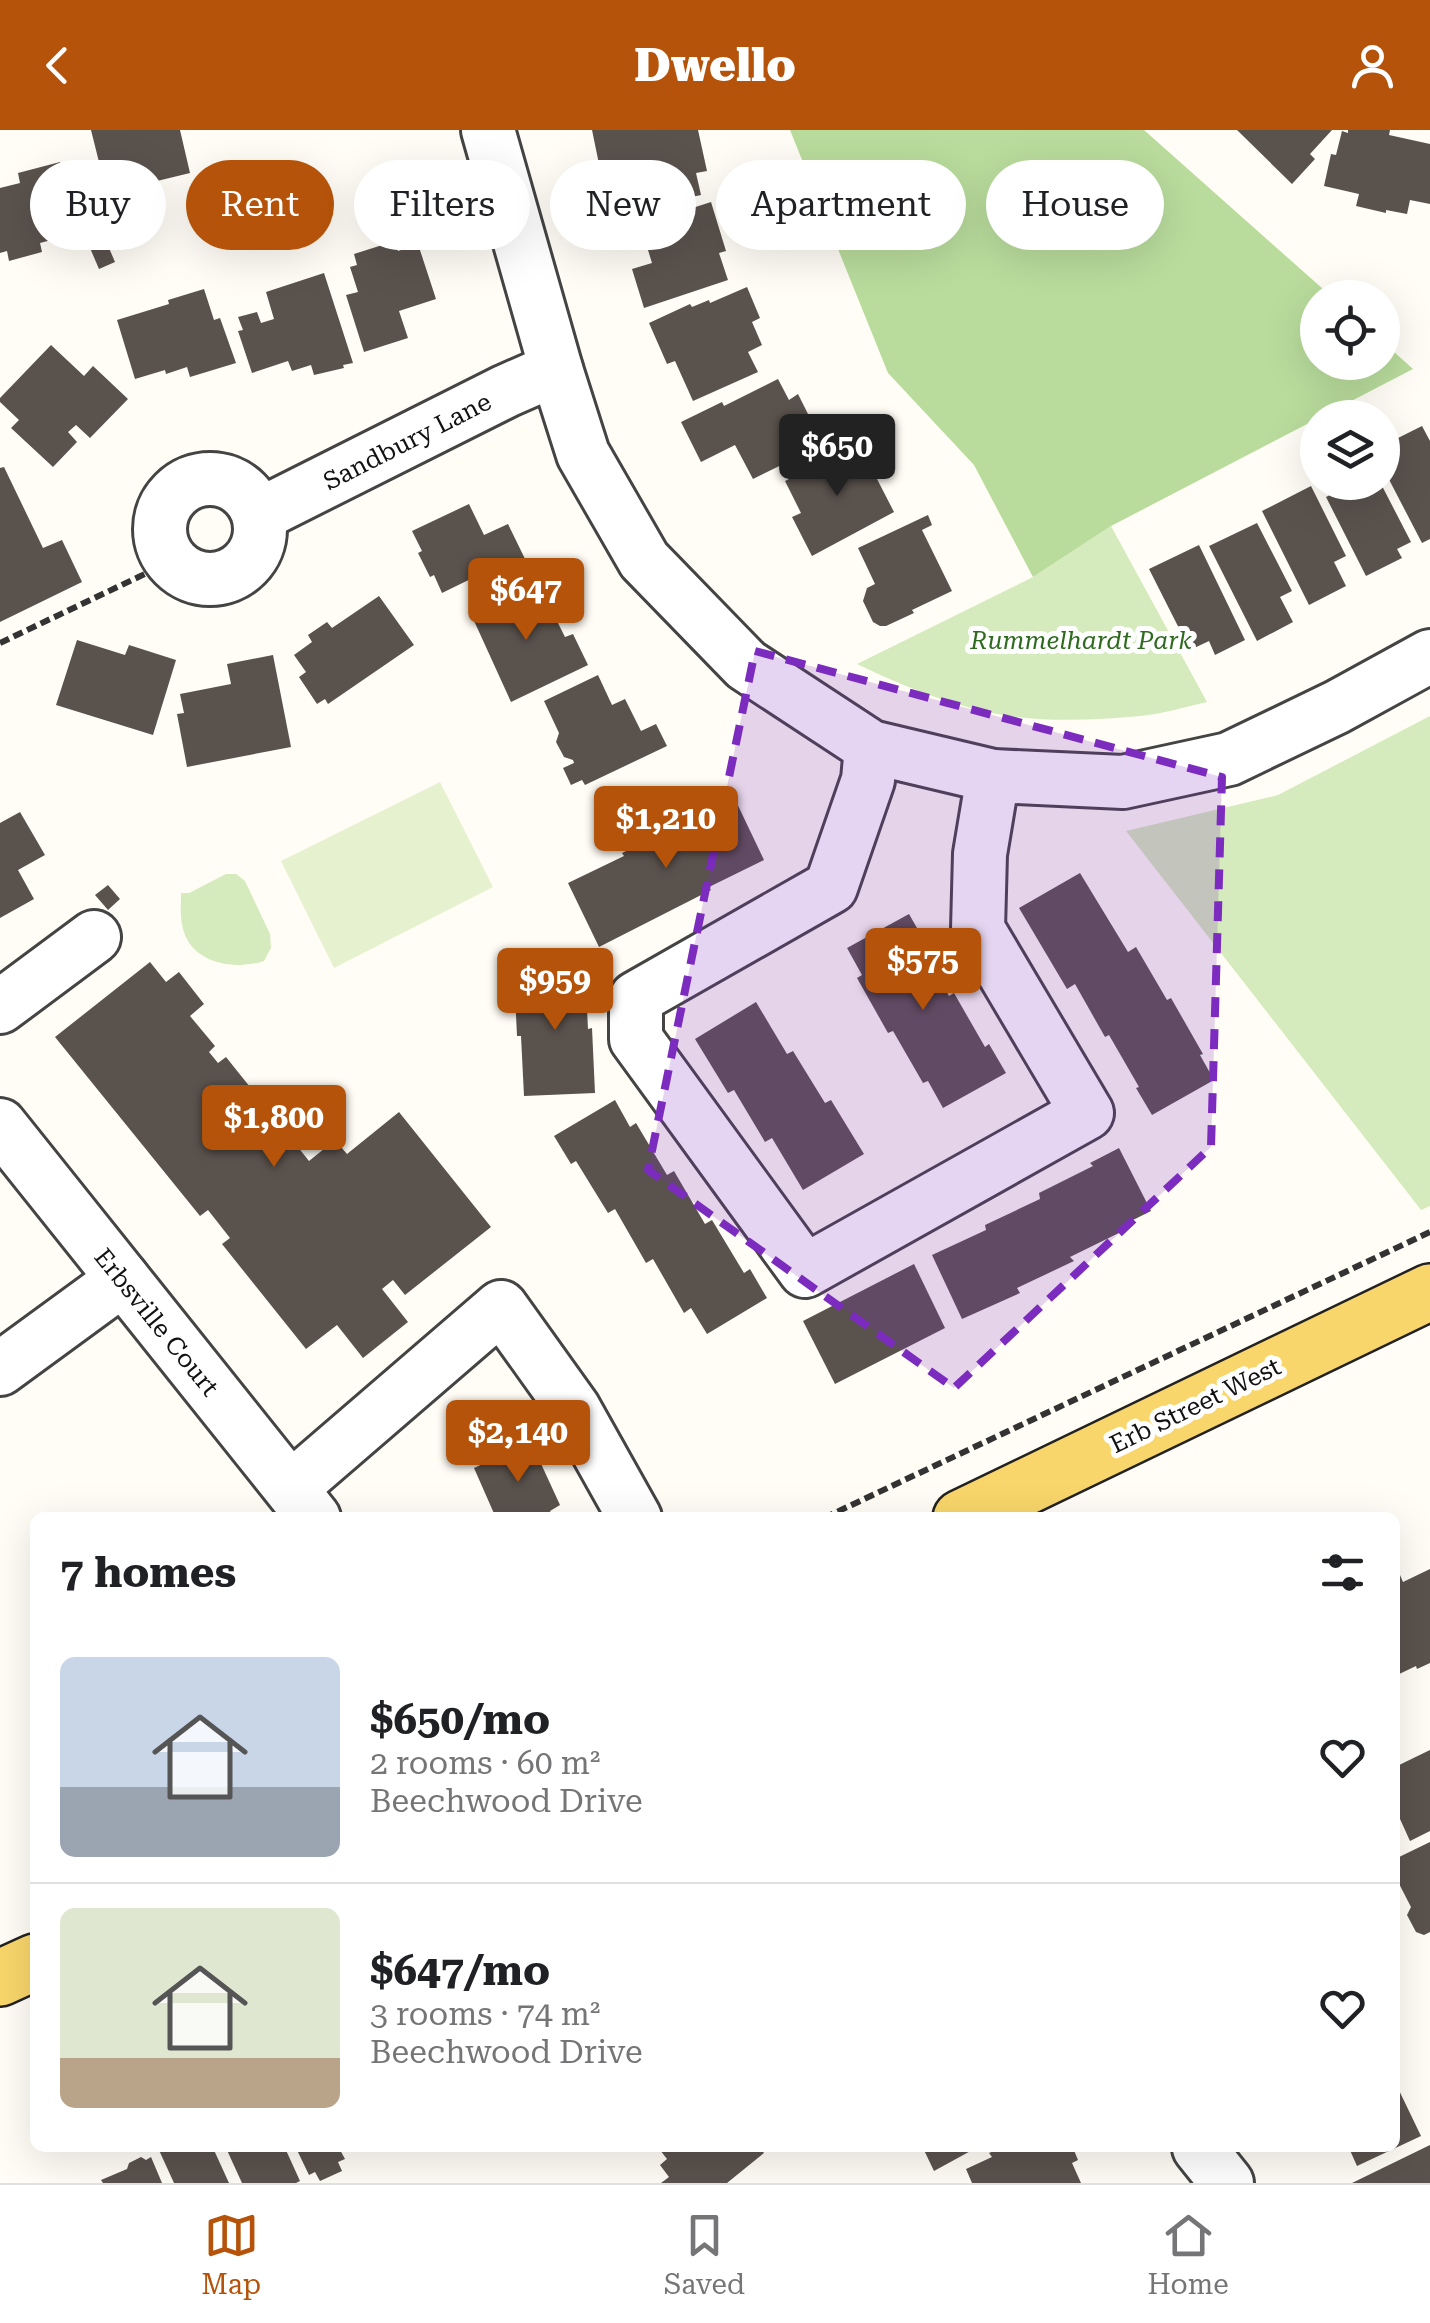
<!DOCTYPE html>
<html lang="en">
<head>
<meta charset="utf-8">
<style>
  body { margin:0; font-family:"Roboto Serif",serif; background:#f6f6f6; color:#202124; height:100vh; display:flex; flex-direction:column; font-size:38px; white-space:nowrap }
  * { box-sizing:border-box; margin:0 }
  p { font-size:32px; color:#757577 }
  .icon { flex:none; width:55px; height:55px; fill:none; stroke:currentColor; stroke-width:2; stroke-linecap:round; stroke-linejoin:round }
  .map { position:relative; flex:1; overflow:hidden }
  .details { position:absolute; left:30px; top:1382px; width:1370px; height:640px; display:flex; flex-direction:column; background:#fff; border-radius:15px; box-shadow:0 10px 40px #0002 }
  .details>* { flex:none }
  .banner { position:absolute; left:30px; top:30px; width:1370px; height:90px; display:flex; gap:20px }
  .tools { position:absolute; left:1300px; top:150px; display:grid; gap:20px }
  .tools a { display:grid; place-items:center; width:100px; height:100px; border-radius:50%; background:#fff; box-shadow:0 10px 40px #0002; font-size:50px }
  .price { position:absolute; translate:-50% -85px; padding:0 22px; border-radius:10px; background:#b45309; color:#fff; font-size:32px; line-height:65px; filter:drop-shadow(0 2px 5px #0008) }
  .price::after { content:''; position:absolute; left:50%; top:60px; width:30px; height:22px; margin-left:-15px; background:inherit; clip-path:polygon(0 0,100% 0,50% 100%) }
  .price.selected { background:#222; color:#fff }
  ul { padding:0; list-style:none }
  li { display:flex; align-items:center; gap:30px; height:250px; padding:0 30px }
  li+li { border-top:2px solid #e0e0e0 }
  li span { display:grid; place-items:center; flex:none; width:280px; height:200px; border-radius:15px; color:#555 }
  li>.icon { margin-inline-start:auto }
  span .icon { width:120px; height:120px; fill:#fffc; stroke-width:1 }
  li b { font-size:42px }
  h2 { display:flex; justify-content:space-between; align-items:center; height:120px; padding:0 30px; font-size:42px }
  .chip { padding:0 35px; border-radius:45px; background:#fff; box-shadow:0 10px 40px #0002; font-size:35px; line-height:90px }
  .chip.selected { background:#b45309; color:#fff }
  header { display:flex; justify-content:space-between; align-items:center; height:130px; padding:0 30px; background:#b45309; color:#fff; font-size:45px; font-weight:800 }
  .tabs { display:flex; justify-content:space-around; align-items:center; height:140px; border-top:2px solid #e0e0e0; background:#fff; font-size:28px; color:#757577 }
  .tabs a { display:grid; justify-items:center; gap:5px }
  .tabs .selected { color:#b45309 }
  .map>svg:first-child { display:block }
  .green { fill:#d5ebbd }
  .forest { fill:#b9dc9c }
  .pitch { fill:#e6f2cf }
  .building { fill:#5a524d }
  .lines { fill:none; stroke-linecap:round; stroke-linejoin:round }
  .minor-casing { stroke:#444; stroke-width:58 }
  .major-casing { stroke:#222; stroke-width:60 }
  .path { stroke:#333; stroke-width:6; stroke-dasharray:10 5; stroke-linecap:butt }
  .minor { stroke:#fff; stroke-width:52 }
  .major { stroke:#f9d66b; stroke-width:55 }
  .marked { fill:#7b2cbf; fill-opacity:0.2; stroke:#7b2cbf; stroke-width:8; stroke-dasharray:20 12; stroke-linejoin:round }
  .labels { text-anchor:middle; stroke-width:10; stroke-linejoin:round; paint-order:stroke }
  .street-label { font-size:25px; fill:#111; stroke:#fff }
  .park-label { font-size:25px; font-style:italic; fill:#2f6b1f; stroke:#fff }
</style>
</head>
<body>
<header><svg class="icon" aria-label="back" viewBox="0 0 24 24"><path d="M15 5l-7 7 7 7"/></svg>Dwello<svg class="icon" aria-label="person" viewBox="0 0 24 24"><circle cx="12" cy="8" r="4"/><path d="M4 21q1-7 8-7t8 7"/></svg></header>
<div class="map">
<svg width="1430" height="2053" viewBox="0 0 1430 2053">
  <rect width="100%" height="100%" fill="#fffdf5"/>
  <!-- green -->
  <g class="green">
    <path d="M 1111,396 L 1207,572 C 1185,577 1162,584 1140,586 C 1097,590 1052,592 1009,586 C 957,578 905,557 857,534 L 1033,447 Z"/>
    <path d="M 1430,586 L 1430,1076 L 1421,1080 L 1126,701 L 1278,665 Z"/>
    <path d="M 226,744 L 236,744 L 245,751 L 270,804 L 271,818 L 264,831 C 233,841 188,833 182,794 C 180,784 181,773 181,763 L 189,763 Z"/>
  </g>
  <!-- forest -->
  <path class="forest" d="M 790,0 L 1144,0 L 1332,167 L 1318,168 L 1318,232 L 1382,232 L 1383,212 L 1413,239 L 1111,396 L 1033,447 L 974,335 L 888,243 Z"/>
  <!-- pitch -->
  <path class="pitch" d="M 440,652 L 493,757 L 334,838 L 281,731 Z"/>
  <!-- building -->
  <g class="building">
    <path d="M 91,0 L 180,0 L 190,43 L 157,51 L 159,61 L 131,68 L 129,58 L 107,64 Z"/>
    <path d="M 592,0 L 698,0 L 707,41 L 696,43 L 701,65 L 632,80 L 624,47 L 615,49 L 607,43 L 604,32 L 599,34 Z"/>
    <path d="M 1237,0 L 1332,0 L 1310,24 L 1315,29 L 1292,54 Z"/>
    <path d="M 1348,0 L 1390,0 L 1389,5 L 1430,14 L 1430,74 L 1410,70 L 1407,84 L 1386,80 L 1386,83 L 1356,76 L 1359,64 L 1324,56 L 1331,24 L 1336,25 L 1342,1 L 1348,3 Z"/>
    <path d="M 60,32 L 78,103 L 40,113 L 42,122 L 9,131 L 7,121 L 0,123 L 0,58 L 20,53 L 18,43 Z"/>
    <path d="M 711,72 L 726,121 L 719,123 L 728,150 L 644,178 L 632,139 L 652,133 L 648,120 L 655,118 L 646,93 Z"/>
    <path d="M 106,111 L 115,132 L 99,139 L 90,118 Z"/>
    <path d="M 395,111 L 398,121 L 418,114 L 436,169 L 399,181 L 408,208 L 364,222 L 346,165 L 358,162 L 350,137 L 357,135 L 354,124 Z"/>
    <path d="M 324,143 L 353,233 L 343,235 L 344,238 L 314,245 L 311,235 L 292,241 L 288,231 L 252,243 L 238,201 L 243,200 L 238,187 L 257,182 L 261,193 L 274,189 L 266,162 Z"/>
    <path d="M 747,157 L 760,188 L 752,192 L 762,215 L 748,222 L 758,242 L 693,271 L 675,231 L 667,234 L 649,193 L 690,174 L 692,177 L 709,170 L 710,173 Z"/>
    <path d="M 204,159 L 214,190 L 220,188 L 236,233 L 190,247 L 187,237 L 166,244 L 165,240 L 135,249 L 117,190 L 169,174 L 168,170 Z"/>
    <path d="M 51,215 L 84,246 L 93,236 L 128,269 L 90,308 L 76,295 L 68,302 L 77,312 L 53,337 L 11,298 L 19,290 L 0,272 L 0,268 Z"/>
    <path d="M 778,249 L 789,270 L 798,264 L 813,294 L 803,299 L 814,319 L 753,349 L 735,315 L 701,332 L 681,292 L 722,272 L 724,276 Z"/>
    <path d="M 1422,296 L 1430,311 L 1430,409 L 1422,413 L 1382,336 L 1382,316 Z"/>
    <path d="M 853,312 L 855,316 L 859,314 L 894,382 L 812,426 L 792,387 L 801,383 L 785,351 L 828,329 L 826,325 Z"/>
    <path d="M 4,337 L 43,418 L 62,410 L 82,452 L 0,492 L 0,338 Z"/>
    <path d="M 1346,352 L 1380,352 L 1411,412 L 1397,419 L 1402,428 L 1366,446 L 1326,367 L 1348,356 Z"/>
    <path d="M 1311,356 L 1346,426 L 1334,432 L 1346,456 L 1309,475 L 1262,381 Z"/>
    <path d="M 469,374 L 484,405 L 508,394 L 526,431 L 492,447 L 489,440 L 442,463 L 434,445 L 430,447 L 418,423 L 422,421 L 412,401 Z"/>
    <path d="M 928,385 L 932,395 L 922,400 L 952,461 L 912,480 L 914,483 L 886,496 L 880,496 L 873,492 L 863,471 L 867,458 L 875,454 L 858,418 Z"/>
    <path d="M 1257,393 L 1292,461 L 1280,467 L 1293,492 L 1257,511 L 1209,416 Z"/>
    <path d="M 1199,415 L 1245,510 L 1215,525 L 1209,511 L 1190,520 L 1149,439 Z"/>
    <path d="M 528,454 L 537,473 L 543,469 L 550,484 L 553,483 L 565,507 L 573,504 L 588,535 L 511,572 L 470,482 Z"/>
    <path d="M 379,466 L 414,515 L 328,574 L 325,569 L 317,574 L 299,547 L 306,542 L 294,525 L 312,512 L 308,505 L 327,492 L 332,498 Z"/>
    <path d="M 77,510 L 125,525 L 129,515 L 176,530 L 153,605 L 56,575 Z"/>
    <path d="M 273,525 L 291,617 L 187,637 L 177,584 L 184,583 L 180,564 L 231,554 L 227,534 Z"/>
    <path d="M 598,545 L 612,575 L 625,569 L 641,601 L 656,594 L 667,616 L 585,655 L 582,650 L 571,655 L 563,638 L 574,633 L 573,630 L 564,627 L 556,612 L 559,603 L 544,571 Z"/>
    <path d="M 733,665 L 764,730 L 709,757 L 711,760 L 599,817 L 568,753 L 624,726 L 622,723 L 677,697 L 676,694 Z"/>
    <path d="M 20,682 L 45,725 L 18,740 L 34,769 L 0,788 L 0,693 Z"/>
    <path d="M 1080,743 L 1128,822 L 1136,817 L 1167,870 L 1171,868 L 1203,924 L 1200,925 L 1214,950 L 1152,985 L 1136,958 L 1139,957 L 1109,905 L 1105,907 L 1075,854 L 1067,859 L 1019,778 Z"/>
    <path d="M 108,755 L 120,769 L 108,780 L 95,765 Z"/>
    <path d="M 909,784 L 925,812 L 920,815 L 949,866 L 954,863 L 985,917 L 989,914 L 1006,943 L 943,978 L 928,951 L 923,953 L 893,901 L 888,903 L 857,848 L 862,845 L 847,818 Z"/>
    <path d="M 150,832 L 166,852 L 179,842 L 204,874 L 190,886 L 215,916 L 209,922 L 218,933 L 226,927 L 309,1031 L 335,1010 L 347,1024 L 399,982 L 491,1097 L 405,1165 L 393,1150 L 382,1159 L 408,1192 L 363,1228 L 337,1195 L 306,1219 L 222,1114 L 230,1108 L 208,1080 L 200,1086 L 55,907 Z"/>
    <path d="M 585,839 L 588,899 L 592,898 L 595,963 L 524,966 L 521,906 L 517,906 L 514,842 Z"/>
    <path d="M 756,872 L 787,924 L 793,921 L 825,973 L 831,970 L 864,1024 L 803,1060 L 772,1008 L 765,1012 L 734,960 L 728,963 L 695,909 Z"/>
    <path d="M 615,970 L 630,997 L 636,993 L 667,1045 L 674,1041 L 705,1094 L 712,1090 L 744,1143 L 750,1139 L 767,1168 L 707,1204 L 691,1178 L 684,1183 L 653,1129 L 646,1133 L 615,1079 L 608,1083 L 576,1031 L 571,1034 L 554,1006 Z"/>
    <path d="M 1119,1018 L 1151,1081 L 1123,1095 L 1125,1100 L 1070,1127 L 1074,1131 L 1017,1158 L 1020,1163 L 962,1189 L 932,1125 L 986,1100 L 985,1095 L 1040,1069 L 1039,1063 L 1093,1036 L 1090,1033 Z"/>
    <path d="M 914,1134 L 945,1198 L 835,1254 L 803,1191 Z"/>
    <path d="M 531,1312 L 560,1375 L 550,1381 L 553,1388 L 496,1388 L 474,1338 Z"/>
    <path d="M 1430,1439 L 1430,1533 L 1417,1539 L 1416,1536 L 1395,1546 L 1395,1447 L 1400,1445 L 1403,1452 Z"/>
    <path d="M 1430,1620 L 1430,1701 L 1410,1711 L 1395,1678 L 1395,1637 Z"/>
    <path d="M 1430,1712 L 1430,1802 L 1424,1805 L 1416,1802 L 1407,1785 L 1411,1777 L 1395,1746 L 1395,1729 Z"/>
    <path d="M 1395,1952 L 1421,2006 L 1357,2036 L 1349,2018 L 1395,2018 Z"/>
    <path d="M 1430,2015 L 1430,2053 L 1352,2053 Z"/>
    <path d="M 158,2018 L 213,2018 L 229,2053 L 174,2053 Z"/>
    <path d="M 226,2018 L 285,2018 L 300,2051 L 296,2053 L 242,2053 Z"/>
    <path d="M 296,2018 L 339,2018 L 345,2029 L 338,2032 L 342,2041 L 320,2051 L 315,2042 L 309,2045 Z"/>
    <path d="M 663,2018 L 760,2018 L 764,2023 L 727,2053 L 661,2053 L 669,2047 L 660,2035 L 667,2029 L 660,2020 Z"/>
    <path d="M 923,2018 L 976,2018 L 934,2041 Z"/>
    <path d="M 1001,2018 L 1073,2018 L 1078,2030 L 1072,2033 L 1081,2053 L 972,2053 L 966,2039 L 992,2027 L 989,2023 Z"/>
    <path d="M 141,2027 L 146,2030 L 151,2027 L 162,2053 L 103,2053 L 101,2050 L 127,2039 L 129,2033 Z"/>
  </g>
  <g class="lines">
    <!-- minor casing -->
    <g class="minor-casing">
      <g id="minor">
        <path d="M 488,0 L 556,239 L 583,324 L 644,430 L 746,535 L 871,617 L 993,646 L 1123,652 L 1229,629 L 1337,577 L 1430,526"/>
        <circle cx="210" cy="399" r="50"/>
        <path d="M 259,385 L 506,261 L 556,239"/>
        <path d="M 871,617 L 868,650 L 831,757 L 636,868 L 636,909 L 805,1141 L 1087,983 L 978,799 L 980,724 L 993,646"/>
        <path d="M 0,877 L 94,807"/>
        <path d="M 0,995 L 314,1388"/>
        <path d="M 0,1239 L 123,1149"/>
        <path d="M 291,1358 L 501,1177 L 574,1279 L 635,1388"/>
        <path d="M 1199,2018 L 1227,2053"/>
      </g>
    </g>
    <!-- major casing -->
    <g class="major-casing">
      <g id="major">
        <path d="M 961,1388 L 1430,1162"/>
        <path d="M 0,1848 L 35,1832"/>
      </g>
    </g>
    <!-- path -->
    <g class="path">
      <path d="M 0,513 L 172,431"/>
      <path d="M 824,1388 L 1430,1102"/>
    </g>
    <!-- minor -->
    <use href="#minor" class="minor"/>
    <!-- major -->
    <use href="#major" class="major"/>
  </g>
  <!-- marked area -->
  <path class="marked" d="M 755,521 L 1222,647 L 1211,1017 L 954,1258 L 648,1040 Z"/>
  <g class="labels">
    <!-- street labels -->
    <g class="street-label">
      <text transform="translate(407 311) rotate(-27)" y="9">Sandbury Lane</text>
      <text transform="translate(157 1192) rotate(51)" y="9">Erbsville Court</text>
      <text transform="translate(1195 1275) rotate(-26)" y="9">Erb Street West</text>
    </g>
    <!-- park labels -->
    <g class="park-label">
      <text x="1081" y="519">Rummelhardt Park</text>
    </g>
  </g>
</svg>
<div class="tools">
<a><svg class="icon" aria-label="locate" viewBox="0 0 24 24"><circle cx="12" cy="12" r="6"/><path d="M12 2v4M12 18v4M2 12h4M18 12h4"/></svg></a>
<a><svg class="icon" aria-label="layers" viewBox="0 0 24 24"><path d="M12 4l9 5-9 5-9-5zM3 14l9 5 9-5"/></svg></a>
</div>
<b class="price selected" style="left:837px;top:369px">$650</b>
<b class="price" style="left:526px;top:513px">$647</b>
<b class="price" style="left:666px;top:741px">$1,210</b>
<b class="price" style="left:923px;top:883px">$575</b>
<b class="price" style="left:555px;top:903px">$959</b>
<b class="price" style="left:274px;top:1040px">$1,800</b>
<b class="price" style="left:518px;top:1355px">$2,140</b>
<div class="banner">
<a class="chip">Buy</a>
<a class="chip selected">Rent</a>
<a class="chip">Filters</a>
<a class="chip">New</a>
<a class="chip">Apartment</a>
<a class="chip">House</a>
</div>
<section class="details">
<h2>7 homes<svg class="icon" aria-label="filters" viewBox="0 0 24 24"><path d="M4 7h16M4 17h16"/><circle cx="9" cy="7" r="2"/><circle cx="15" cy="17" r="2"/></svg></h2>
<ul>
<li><span style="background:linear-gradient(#c9d6e8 65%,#9aa5b1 0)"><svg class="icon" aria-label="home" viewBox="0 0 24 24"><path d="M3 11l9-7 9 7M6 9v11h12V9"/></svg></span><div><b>$650/mo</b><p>2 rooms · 60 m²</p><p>Beechwood Drive</p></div><svg class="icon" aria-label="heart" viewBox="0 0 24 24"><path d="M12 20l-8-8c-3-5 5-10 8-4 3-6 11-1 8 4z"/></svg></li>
<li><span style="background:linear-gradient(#dfe7d0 75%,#b9a48a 0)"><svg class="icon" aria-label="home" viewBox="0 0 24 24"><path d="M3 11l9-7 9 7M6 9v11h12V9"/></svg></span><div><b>$647/mo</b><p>3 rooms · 74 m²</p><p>Beechwood Drive</p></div><svg class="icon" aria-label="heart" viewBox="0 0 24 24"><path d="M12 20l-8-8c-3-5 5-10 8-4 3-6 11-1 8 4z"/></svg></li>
</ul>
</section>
</div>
<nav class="tabs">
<a class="selected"><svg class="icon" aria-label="map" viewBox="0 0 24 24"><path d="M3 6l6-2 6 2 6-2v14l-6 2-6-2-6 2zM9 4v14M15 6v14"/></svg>Map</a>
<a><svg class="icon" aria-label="saved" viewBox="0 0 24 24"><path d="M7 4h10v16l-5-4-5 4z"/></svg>Saved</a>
<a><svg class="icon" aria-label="home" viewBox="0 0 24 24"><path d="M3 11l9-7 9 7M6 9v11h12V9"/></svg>Home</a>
</nav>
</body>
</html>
